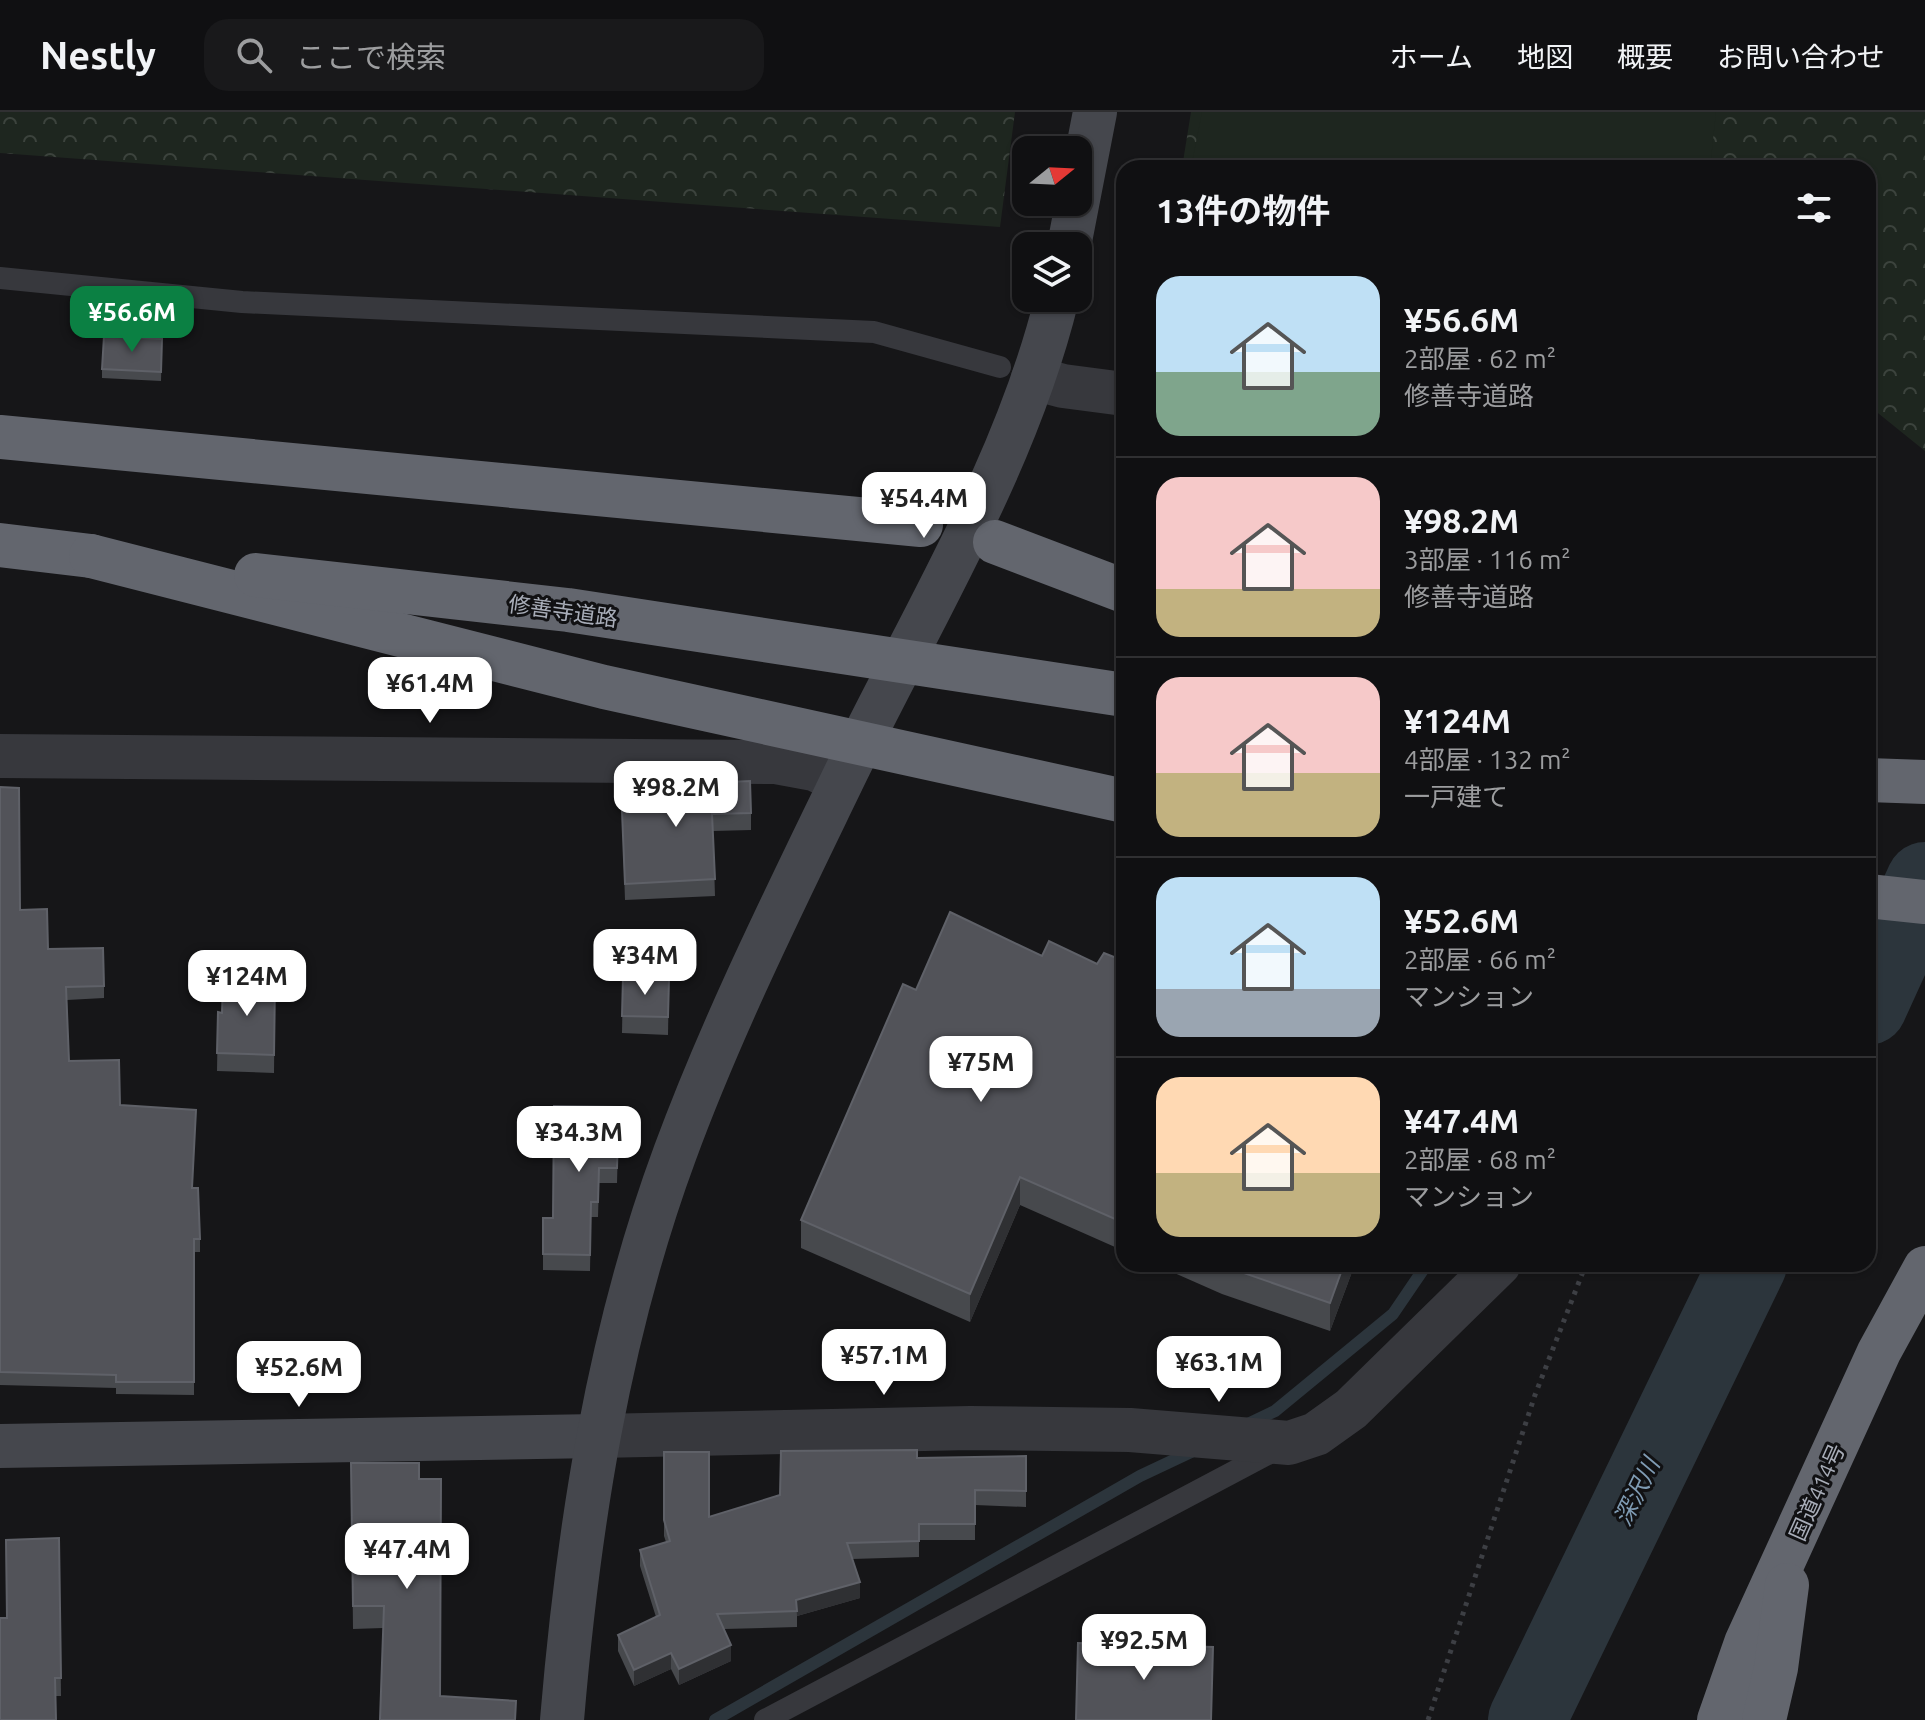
<!DOCTYPE html>
<html lang="ja">
<head>
<meta charset="utf-8">
<style>
  body { margin:0; font-family:Ubuntu,"Noto Sans JP",sans-serif; background:#19191b; color:#f1f3f6; height:100vh; display:flex; flex-direction:column; font-size:30px; white-space:nowrap }
  * { box-sizing:border-box; margin:0 }
  p { font-size:26px; color:#9c9d9f }
  .icon { flex:none; width:44px; height:44px; fill:none; stroke:currentColor; stroke-width:2; stroke-linecap:round; stroke-linejoin:round }
  .map { position:relative; flex:1; overflow:hidden }
  .sheet { position:absolute; left:1116px; top:48px; width:760px; height:1112px; display:flex; flex-direction:column; background:#101012; border-radius:24px; box-shadow:0 2px 6px #0004,0 0 0 2px #303032 }
  .sheet>* { flex:none }
  .needle { width:52px; rotate:72deg }
  .buttons { position:absolute; left:1012px; top:24px; display:grid; gap:16px }
  .buttons a { display:grid; place-items:center; width:80px; height:80px; border-radius:16px; background:#101012; box-shadow:0 2px 6px #0004,0 0 0 2px #303032; font-size:40px }
  .price { position:absolute; translate:-50% -68px; padding:0 18px; border-radius:16px; background:#fff; color:#222; font-size:26px; line-height:52px; filter:drop-shadow(0 2px 4px #0008) }
  .price::after { content:''; position:absolute; left:50%; top:48px; width:24px; height:18px; margin-left:-12px; background:inherit; clip-path:polygon(0 0,100% 0,50% 100%) }
  .price.selected { background:#0b8043; color:#fff }
  ul { padding:0; list-style:none }
  li { display:flex; align-items:center; gap:24px; height:200px; padding:0 40px }
  li+li { border-top:2px solid #303032 }
  li span { display:grid; place-items:center; flex:none; width:224px; height:160px; border-radius:24px; color:#555 }
  li>.icon { margin-inline-start:auto }
  span .icon { width:96px; height:96px; fill:#fffc; stroke-width:1 }
  li b { font-size:34px }
  h2 { display:flex; justify-content:space-between; align-items:center; height:96px; padding:0 40px; font-size:34px }
  header { display:flex; align-items:center; gap:48px; box-sizing:border-box; height:112px; padding:0 40px; background:#101012; border-bottom:2px solid #303032 }
  header strong { font-size:38px }
  nav { display:flex; gap:44px; margin-inline-start:auto; font-size:28px }
  .search { width:560px; height:72px; background:#19191b; display:flex; align-items:center; gap:20px; box-sizing:border-box; padding:0 28px; border-radius:24px; color:#9c9d9f; font-size:30px }
  .map>svg:first-child { display:block }
  .forest { fill:url(#forest-crowns) }
  .garden { fill:#1e261f }
  .lines { fill:none; stroke-linecap:round; stroke-linejoin:round }
  .stream { stroke:#2c353c; stroke-width:12 }
  .river { stroke:#2c353c; stroke-width:78 }
  .path { stroke:#3d3f44; stroke-width:5; stroke-dasharray:4 6; stroke-linecap:butt }
  .lane { stroke:#37383d; stroke-width:22 }
  .street { stroke:#37383d; stroke-width:44 }
  .secondary { stroke:#45474d; stroke-width:44 }
  .highway { stroke:#63666e; stroke-width:44 }
  .highway-bridge { stroke:#63666e; stroke-width:44 }
  .wall { fill:#47494d }
  .shaded-wall { fill:#2f3033 }
  .building { fill:#525359; stroke:#5f6168; stroke-width:2 }
  .labels { text-anchor:middle; stroke-width:6; stroke-linejoin:round; paint-order:stroke }
  .street-label { font-size:22px; fill:#a8adb8; stroke:#111113 }
  .water-label { font-size:24px; font-style:italic; fill:#7f9bb3; stroke:#111113 }
</style>
</head>
<body>
<header>
<strong>Nestly</strong>
<div class="search"><svg class="icon" aria-label="search" viewBox="0 0 24 24"><circle cx="10" cy="10" r="6"/><path d="M15 15l6 6"/></svg>ここで検索</div>
<nav><a>ホーム</a><a>地図</a><a>概要</a><a>お問い合わせ</a></nav>
</header>
<div class="map">
<svg width="1925" height="1608" viewBox="0 0 1925 1608">
  <defs>
    <pattern id="forest-crowns" width="20" height="18" patternUnits="userSpaceOnUse" patternTransform="scale(2)"><rect width="20" height="18" fill="#1e261f"/><path d="M2 6a3 3 0 1 1 6 0M12 15a3 3 0 1 1 6 0" fill="none" stroke="#3c433d"/></pattern>
  </defs>
  <rect width="100%" height="100%" fill="#161618"/>
  <!-- forest -->
  <g class="forest">
    <path d="M 0,0 L 1015,0 L 1000,115 L 0,41 Z"/>
    <path d="M 1191,0 L 1925,0 L 1925,339 L 1868,293 L 1868,56 L 1182,56 Z"/>
  </g>
  <!-- garden -->
  <path class="garden" d="M 1202,0 L 1716,0 L 1710,56 L 1191,56 Z"/>
  <g class="lines">
    <!-- stream -->
    <g class="stream">
      <path d="M 1246,1313 L 1275,1299 L 1393,1202 L 1427,1152"/>
      <path d="M 715,1608 L 1140,1364 L 1193,1339"/>
    </g>
    <!-- river -->
    <g class="river">
      <path d="M 1868,894 L 1925,769"/>
      <path d="M 1527,1608 L 1748,1152"/>
    </g>
    <!-- path -->
    <path class="path" d="M 1428,1608 L 1535,1283 L 1586,1152"/>
    <!-- lane -->
    <g class="lane">
      <path d="M 0,166 L 242,190 L 874,220 L 1000,255"/>
      <path d="M 765,1608 L 1277,1337"/>
    </g>
    <!-- street -->
    <g class="street">
      <path d="M 1033,266 L 1063,274 L 1124,282"/>
      <path d="M 0,644 L 776,650 L 814,657 L 841,670"/>
      <path d="M 598,1324 L 970,1316 L 1130,1318 L 1289,1331 L 1316,1322 L 1351,1297 L 1499,1152"/>
    </g>
    <!-- secondary -->
    <g class="secondary">
      <path d="M 1069,134 L 1095,0"/>
      <path d="M 0,1334 L 598,1324"/>
      <path d="M 562,1608 C 578,1417 608,1222 675,1041 C 721,916 782,793 840,673 C 916,514 1015,358 1057,186"/>
    </g>
    <!-- highway -->
    <g class="highway">
      <path d="M 0,325 L 921,413"/>
      <path d="M 995,430 L 1124,479"/>
      <path d="M 0,433 L 91,444"/>
      <path d="M 1868,668 L 1925,670"/>
      <path d="M 1868,784 L 1925,790"/>
      <path d="M 1719,1608 L 1746,1531 L 1879,1240 L 1925,1156"/>
      <path d="M 1764,1608 L 1776,1556 L 1787,1473"/>
    </g>
    <!-- highway-bridge -->
    <g class="highway-bridge">
      <path d="M 91,444 L 604,575 L 1124,689"/>
      <path d="M 256,463 L 568,498 L 1124,583"/>
    </g>
  </g>
  <!-- wall -->
  <g class="wall">
    <path d="M 162,227 L 161,269 L 102,266 L 102,257 Z"/>
    <path d="M 0,675 L 20,798 L 48,837 L 104,874 L 104,886 L 67,888 L 69,949 L 120,993 L 193,1076 L 200,1127 L 200,1140 L 194,1140 L 194,1283 L 116,1282 L 116,1276 L 0,1273 Z"/>
    <path d="M 621,675 L 751,701 L 751,718 L 713,719 L 715,784 L 625,788 Z"/>
    <path d="M 1042,844 L 1097,852 L 1124,849 L 1124,1139 L 1020,1093 L 970,1210 L 801,1136 L 801,1108 L 916,878 Z"/>
    <path d="M 623,865 L 669,867 L 668,923 L 622,921 Z"/>
    <path d="M 275,870 L 274,961 L 217,959 L 218,900 L 222,901 Z"/>
    <path d="M 619,995 L 617,1071 L 599,1071 L 598,1105 L 591,1105 L 590,1159 L 543,1158 L 543,1106 L 553,1106 Z"/>
    <path d="M 1154,1152 L 1355,1152 L 1330,1219 L 1222,1182 Z"/>
    <path d="M 664,1340 L 709,1405 L 917,1346 L 1026,1344 L 1026,1395 L 975,1393 L 975,1428 L 919,1428 L 919,1445 L 852,1447 L 860,1486 L 797,1504 L 797,1515 L 724,1517 L 731,1549 L 679,1573 L 671,1557 L 634,1574 L 618,1539 L 618,1523 L 656,1505 L 640,1454 L 640,1438 L 666,1430 L 664,1424 Z"/>
    <path d="M 351,1351 L 419,1367 L 440,1584 L 516,1608 L 380,1608 L 383,1516 L 353,1517 Z"/>
    <path d="M 59,1426 L 61,1584 L 55,1584 L 7,1506 Z"/>
  </g>
  <!-- shaded-wall -->
  <g class="shaded-wall">
    <path d="M 1020,1065 L 1020,1093 L 970,1210 L 970,1182 Z"/>
    <path d="M 1344,1152 L 1355,1152 L 1330,1219 L 1330,1191 Z"/>
    <path d="M 860,1470 L 860,1486 L 797,1504 L 796,1488 Z"/>
    <path d="M 731,1533 L 731,1549 L 679,1573 L 679,1557 Z"/>
    <path d="M 671,1541 L 671,1557 L 634,1574 L 634,1558 Z"/>
  </g>
  <!-- building -->
  <g class="building">
    <path d="M 104,224 L 162,227 L 161,260 L 102,257 Z"/>
    <path d="M 750,669 L 751,701 L 712,702 L 715,767 L 625,772 L 621,675 Z"/>
    <path d="M 0,675 L 19,676 L 20,798 L 47,797 L 48,837 L 103,836 L 104,874 L 66,875 L 69,949 L 119,948 L 120,993 L 196,998 L 192,1076 L 198,1076 L 200,1127 L 194,1127 L 194,1270 L 116,1270 L 116,1263 L 0,1260 Z"/>
    <path d="M 950,800 L 1042,844 L 1049,829 L 1097,852 L 1104,841 L 1124,849 L 1124,1111 L 1020,1065 L 970,1182 L 801,1108 L 903,872 L 916,878 Z"/>
    <path d="M 623,865 L 669,867 L 668,905 L 622,904 Z"/>
    <path d="M 223,868 L 275,870 L 274,943 L 217,941 L 218,900 L 222,901 Z"/>
    <path d="M 554,994 L 619,995 L 617,1056 L 599,1056 L 598,1090 L 591,1090 L 590,1143 L 543,1142 L 543,1106 L 553,1106 Z"/>
    <path d="M 1218,1152 L 1344,1152 L 1330,1191 Z"/>
    <path d="M 917,1338 L 917,1346 L 1026,1344 L 1026,1379 L 975,1378 L 975,1412 L 919,1412 L 919,1429 L 847,1431 L 860,1470 L 796,1488 L 797,1499 L 717,1502 L 731,1533 L 679,1557 L 671,1541 L 634,1558 L 618,1523 L 660,1503 L 640,1438 L 670,1429 L 664,1408 L 664,1340 L 709,1340 L 709,1405 L 780,1383 L 781,1339 Z"/>
    <path d="M 351,1351 L 419,1351 L 419,1367 L 441,1367 L 440,1584 L 516,1589 L 515,1608 L 380,1608 L 384,1494 L 353,1494 Z"/>
    <path d="M 59,1426 L 61,1566 L 55,1566 L 56,1608 L 0,1608 L 0,1506 L 7,1506 L 6,1428 Z"/>
    <path d="M 1078,1531 L 1213,1535 L 1211,1608 L 1076,1608 Z"/>
  </g>
  <g class="labels">
    <!-- street labels -->
    <g class="street-label">
      <text transform="translate(563 499) rotate(8)" y="8">修善寺道路</text>
      <text transform="translate(1817 1380) rotate(-66)" y="8">国道414号</text>
    </g>
    <!-- water labels -->
    <g class="water-label">
      <text transform="translate(1637 1380) rotate(-64)" y="8">深沢川</text>
    </g>
  </g>
</svg>
<div class="buttons">
<a><svg class="needle" viewBox="-14 -14 28 28"><path d="M0-13l5 13h-10z" fill="#e53935"/><path d="M0 13l5-13h-10z" fill="#9c9d9f"/></svg></a>
<a><svg class="icon" aria-label="layers" viewBox="0 0 24 24"><path d="M12 4l9 5-9 5-9-5zM3 14l9 5 9-5"/></svg></a>
</div>
<b class="price selected" style="left:132px;top:242px">¥56.6M</b>
<b class="price" style="left:924px;top:428px">¥54.4M</b>
<b class="price" style="left:430px;top:613px">¥61.4M</b>
<b class="price" style="left:676px;top:717px">¥98.2M</b>
<b class="price" style="left:645px;top:885px">¥34M</b>
<b class="price" style="left:247px;top:906px">¥124M</b>
<b class="price" style="left:981px;top:992px">¥75M</b>
<b class="price" style="left:579px;top:1062px">¥34.3M</b>
<b class="price" style="left:884px;top:1285px">¥57.1M</b>
<b class="price" style="left:1219px;top:1292px">¥63.1M</b>
<b class="price" style="left:299px;top:1297px">¥52.6M</b>
<b class="price" style="left:407px;top:1479px">¥47.4M</b>
<b class="price" style="left:1144px;top:1570px">¥92.5M</b>
<section class="sheet">
<h2>13件の物件<svg class="icon" aria-label="filters" viewBox="0 0 24 24"><path d="M4 7h16M4 17h16"/><circle cx="9" cy="7" r="2"/><circle cx="15" cy="17" r="2"/></svg></h2>
<ul>
<li><span style="background:linear-gradient(#bfe0f5 60%,#7fa58c 0)"><svg class="icon" aria-label="home" viewBox="0 0 24 24"><path d="M3 11l9-7 9 7M6 9v11h12V9"/></svg></span><div><b>¥56.6M</b><p>2部屋 · 62 m²</p><p>修善寺道路</p></div></li>
<li><span style="background:linear-gradient(#f6c9c9 70%,#c2b280 0)"><svg class="icon" aria-label="home" viewBox="0 0 24 24"><path d="M3 11l9-7 9 7M6 9v11h12V9"/></svg></span><div><b>¥98.2M</b><p>3部屋 · 116 m²</p><p>修善寺道路</p></div></li>
<li><span style="background:linear-gradient(#f6c9c9 60%,#c2b280 0)"><svg class="icon" aria-label="home" viewBox="0 0 24 24"><path d="M3 11l9-7 9 7M6 9v11h12V9"/></svg></span><div><b>¥124M</b><p>4部屋 · 132 m²</p><p>一戸建て</p></div></li>
<li><span style="background:linear-gradient(#bfe0f5 70%,#9aa5b1 0)"><svg class="icon" aria-label="home" viewBox="0 0 24 24"><path d="M3 11l9-7 9 7M6 9v11h12V9"/></svg></span><div><b>¥52.6M</b><p>2部屋 · 66 m²</p><p>マンション</p></div></li>
<li><span style="background:linear-gradient(#ffd9b3 60%,#c2b280 0)"><svg class="icon" aria-label="home" viewBox="0 0 24 24"><path d="M3 11l9-7 9 7M6 9v11h12V9"/></svg></span><div><b>¥47.4M</b><p>2部屋 · 68 m²</p><p>マンション</p></div></li>
</ul>
</section>
</div>
</body>
</html>
